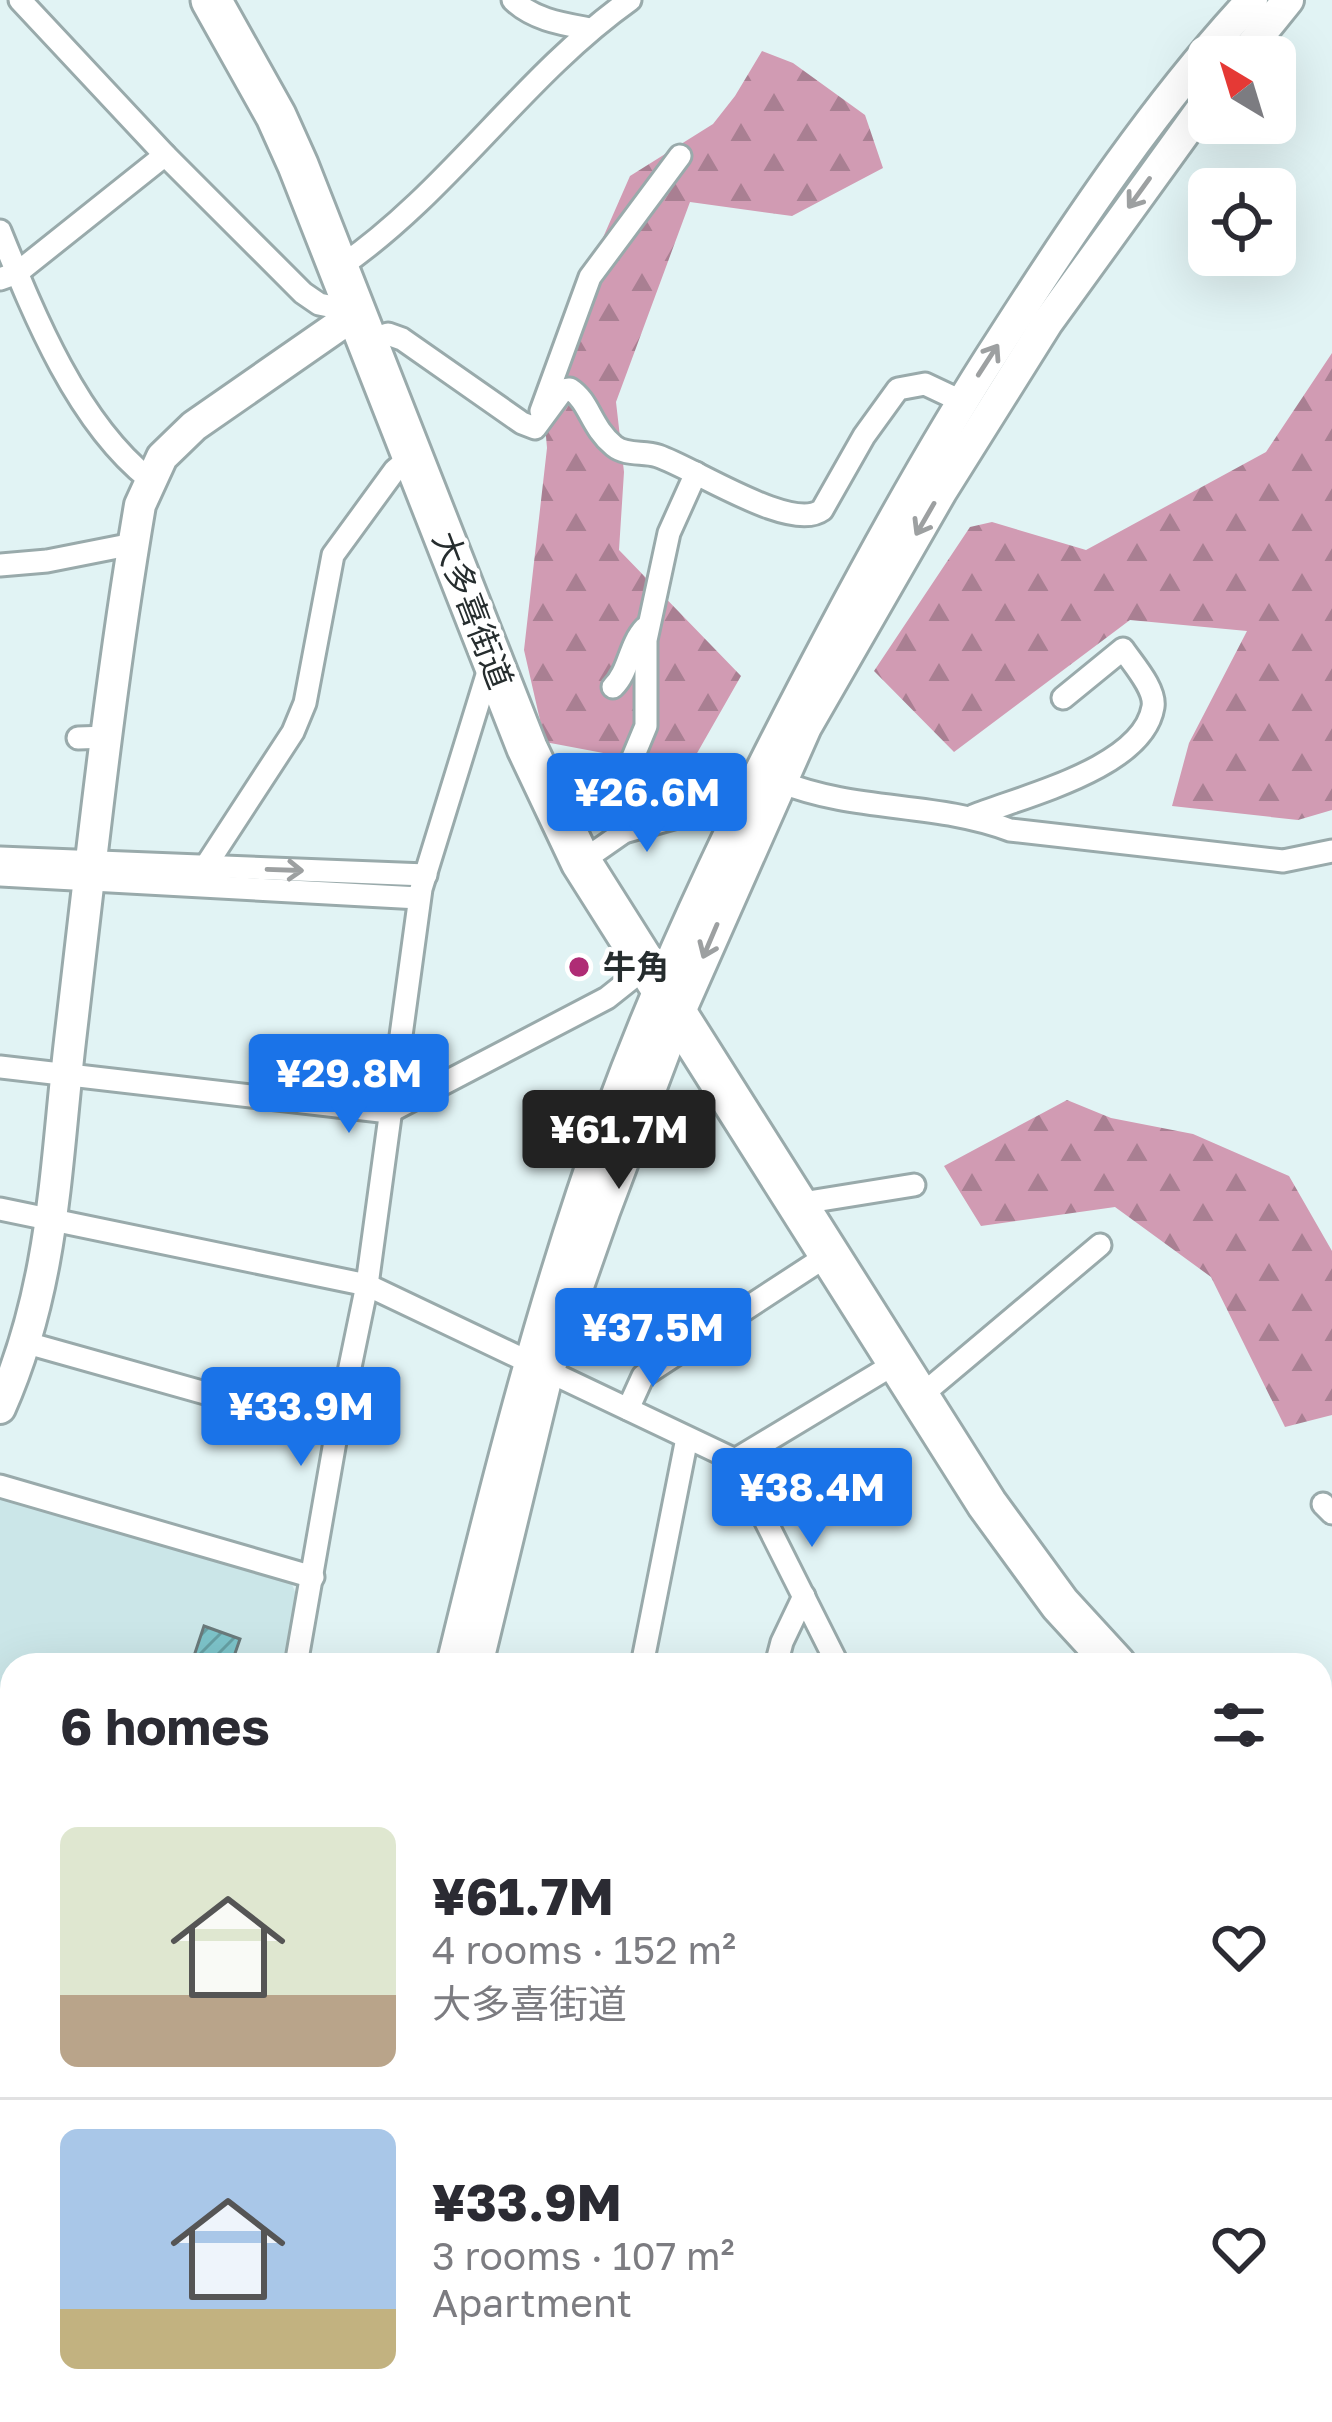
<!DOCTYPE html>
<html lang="en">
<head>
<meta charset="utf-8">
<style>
  body { margin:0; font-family:"Golos Text","Noto Sans JP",sans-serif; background:#f7f7f7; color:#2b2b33; height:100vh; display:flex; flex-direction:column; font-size:45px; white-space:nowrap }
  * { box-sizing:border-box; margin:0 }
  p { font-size:39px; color:#7c7c81 }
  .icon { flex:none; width:66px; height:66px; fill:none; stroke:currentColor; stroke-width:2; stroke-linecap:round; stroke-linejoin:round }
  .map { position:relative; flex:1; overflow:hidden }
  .drawer { position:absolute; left:0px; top:1653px; width:1332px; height:771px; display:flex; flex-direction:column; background:#fff; border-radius:36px 36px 0 0; box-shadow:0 12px 48px #0002 }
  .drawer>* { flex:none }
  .needle { width:78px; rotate:322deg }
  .controls { position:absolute; left:1188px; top:36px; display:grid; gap:24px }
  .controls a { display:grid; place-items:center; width:108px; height:108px; border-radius:18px; background:#fff; box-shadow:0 12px 48px #0002; font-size:60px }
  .price { position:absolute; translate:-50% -102px; padding:0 27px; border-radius:12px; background:#1a73e8; color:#fff; font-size:39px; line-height:78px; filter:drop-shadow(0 3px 6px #0008) }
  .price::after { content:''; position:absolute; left:50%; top:72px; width:36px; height:27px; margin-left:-18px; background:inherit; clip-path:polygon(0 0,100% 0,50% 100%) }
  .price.selected { background:#222; color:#fff }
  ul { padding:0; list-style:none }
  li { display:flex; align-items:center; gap:36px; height:300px; padding:0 60px }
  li+li { border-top:3px solid #e1e1e2 }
  li span { display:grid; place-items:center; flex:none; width:336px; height:240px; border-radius:18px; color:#555 }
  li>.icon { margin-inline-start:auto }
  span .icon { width:144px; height:144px; fill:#fffc; stroke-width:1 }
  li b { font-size:51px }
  h2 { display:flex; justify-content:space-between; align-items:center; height:144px; padding:0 60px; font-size:51px }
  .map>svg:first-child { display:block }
  .built { fill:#cbe6e8 }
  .forest { fill:url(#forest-firs) }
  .water { fill:url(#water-ripples) }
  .building { fill:url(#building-hatch); stroke:#6a7a7b; stroke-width:3 }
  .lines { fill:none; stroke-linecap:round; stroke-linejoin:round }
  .street-casing { stroke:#99aaab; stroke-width:27 }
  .secondary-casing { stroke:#99aaab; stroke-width:36 }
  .highway-casing { stroke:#99aaab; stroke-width:45 }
  .street { stroke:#fff; stroke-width:21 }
  .secondary { stroke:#fff; stroke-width:30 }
  .highway { stroke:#fff; stroke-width:39 }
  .oneway { stroke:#9da0a1 }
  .poi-dot { fill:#af2c75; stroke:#fff; stroke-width:4.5 }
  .labels { text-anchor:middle; stroke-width:9; stroke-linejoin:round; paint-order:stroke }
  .street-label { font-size:33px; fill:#262d2e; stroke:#fff }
  .poi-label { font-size:33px; font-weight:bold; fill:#262d2e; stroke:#fff; text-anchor:start }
</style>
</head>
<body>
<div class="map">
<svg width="1332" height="2422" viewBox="0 0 1332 2422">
  <defs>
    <pattern id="forest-firs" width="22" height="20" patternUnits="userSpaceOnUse" patternTransform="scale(3)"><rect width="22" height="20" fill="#d19bb3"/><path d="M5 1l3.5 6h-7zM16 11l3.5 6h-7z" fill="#a97f92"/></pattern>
    <pattern id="water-ripples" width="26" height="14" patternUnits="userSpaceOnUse" patternTransform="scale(3)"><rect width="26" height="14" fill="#d59eb6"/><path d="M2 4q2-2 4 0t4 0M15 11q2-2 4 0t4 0" fill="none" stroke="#ad8194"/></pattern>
    <pattern id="building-hatch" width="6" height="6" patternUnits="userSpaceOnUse" patternTransform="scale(3)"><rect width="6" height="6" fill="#7dc4ca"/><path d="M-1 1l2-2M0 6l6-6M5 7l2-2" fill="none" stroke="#66a0a4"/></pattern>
  </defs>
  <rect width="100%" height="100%" fill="#e1f3f4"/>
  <!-- built -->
  <path class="built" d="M 0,1498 L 291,1582 L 298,1599 L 285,1665 L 12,1665 L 12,1966 L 0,1962 Z"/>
  <!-- forest -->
  <g class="forest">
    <path d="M 762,51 L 793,63 L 865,115 L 883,168 L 792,216 L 690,202 L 616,402 L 624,472 L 619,550 L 741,676 L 688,769 L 545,742 L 524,650 L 547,448 L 541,379 L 630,176 L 713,124 L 735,96 Z"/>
    <path d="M 1332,353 L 1332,810 L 1298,820 L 1172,806 L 1189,743 L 1247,631 L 1130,620 L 954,752 L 874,671 L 970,527 L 992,522 L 1086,550 L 1266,452 Z"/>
    <path d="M 1067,1100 L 1111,1118 L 1193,1134 L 1289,1176 L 1332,1251 L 1332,1415 L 1285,1427 L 1211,1277 L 1115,1207 L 981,1226 L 944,1166 Z"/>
  </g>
  <!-- water -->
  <path class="water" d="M 1320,1897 L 1332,1899 L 1332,2099 L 1320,2101 Z"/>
  <!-- building -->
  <path class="building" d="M 204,1626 L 240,1639 L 231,1665 L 191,1665 Z"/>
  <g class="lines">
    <!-- street casing -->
    <g class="street-casing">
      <g id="street">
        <path d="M 20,0 L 165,155 L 303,293 L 319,304 L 358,312"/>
        <path d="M 513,0 C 534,20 563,24 590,29"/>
        <path d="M 0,231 C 34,315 77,422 149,479"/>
        <path d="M 340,267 C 449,192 523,76 630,0"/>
        <path d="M 0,279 L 17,273 L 165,155"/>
        <path d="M 369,340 L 388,334 L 402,339 L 522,423 L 535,428 L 563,390 L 570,389 C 590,402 590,426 614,446 C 626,456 644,451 658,456 C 694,468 791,533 822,510 L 864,436 L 898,389 L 925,384 L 961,401"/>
        <path d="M 541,411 L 590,277 L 680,156"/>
        <path d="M 0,565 L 47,561 L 133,544"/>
        <path d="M 613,687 C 629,672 629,645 645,628"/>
        <path d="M 78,738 L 108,737"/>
        <path d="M 781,782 C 855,812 936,802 1010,830 L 1283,861 L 1332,851"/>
        <path d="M 973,816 C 1023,796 1143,768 1153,707 C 1156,689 1133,664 1123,649 L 1063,698"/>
        <path d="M 624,832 L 614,803 L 646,726 L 646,640 L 669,533 L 696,473"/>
        <path d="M 0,858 L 426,875"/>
        <path d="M 581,862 L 624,832 L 695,812"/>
        <path d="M 205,867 L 293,732 L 305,703 L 333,555 L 395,470 L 412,456"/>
        <path d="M 0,875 L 419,898"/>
        <path d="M 0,1067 L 389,1112 L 607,998 L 646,967"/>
        <path d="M 796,1204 L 914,1185"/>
        <path d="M 0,1209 L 367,1285 L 735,1460 L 838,1665"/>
        <path d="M 27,1343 L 337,1430"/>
        <path d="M 917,1399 L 1100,1245"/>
        <path d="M 628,1409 L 643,1376 L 828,1255"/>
        <path d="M 735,1460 L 896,1363"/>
        <path d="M 0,1486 L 313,1577"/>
        <path d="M 1323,1504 L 1332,1513"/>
        <path d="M 296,1665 L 337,1430 L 367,1285 L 421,889 L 491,662"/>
        <path d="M 642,1665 L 687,1438"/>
        <path d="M 776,1665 L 782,1642 L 804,1596"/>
        <path d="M 1320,1782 L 1332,1766"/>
        <path d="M 0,2141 L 12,2145"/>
        <path d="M 1320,2162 L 1332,2166"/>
        <path d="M 1320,2191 L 1332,2286"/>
        <path d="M 0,2284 L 12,2287"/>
        <path d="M 1320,2402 L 1332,2401"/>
        <path d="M 782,2412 L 793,2422"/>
        <path d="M 1173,2412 L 1190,2419 L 1243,2412"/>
        <path d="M 0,2413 L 40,2422"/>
        <path d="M 158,2422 L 160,2412"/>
        <path d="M 491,2422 L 493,2412"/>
        <path d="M 886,2422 L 898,2412"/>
      </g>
    </g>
    <!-- secondary casing -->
    <g class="secondary-casing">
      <g id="secondary">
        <path d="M 1242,57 L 1288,0"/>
        <path d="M 0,1408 C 54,1286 55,1171 70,1041 C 91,862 110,682 140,505 L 162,457 L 194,426 L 358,312"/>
        <path d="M 452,1665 C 497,1480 544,1295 609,1116 C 671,947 749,789 833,631 C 886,531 940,434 1002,339 C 1077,222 1157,102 1252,0"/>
        <path d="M 477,1665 L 548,1372 L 604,1212 L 678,1016 L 806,727 L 941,492 L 1047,323 L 1209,99"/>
        <path d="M 0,1982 L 12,1986"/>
        <path d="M 965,2412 L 970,2422"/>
        <path d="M 310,2422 L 311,2412"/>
        <path d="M 337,2422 L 339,2412"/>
      </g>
    </g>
    <!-- highway casing -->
    <g class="highway-casing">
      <g id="highway">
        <path d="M 211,0 L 276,116 L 298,165 L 527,748 L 581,862 L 987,1504 L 1060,1604 L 1116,1665"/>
        <path d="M 1320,1816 L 1332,1823"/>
      </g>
    </g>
    <!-- street -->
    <use href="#street" class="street"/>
    <!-- secondary -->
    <use href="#secondary" class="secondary"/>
    <!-- highway -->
    <use href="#highway" class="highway"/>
  </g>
  <!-- one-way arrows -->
  <defs><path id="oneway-shaft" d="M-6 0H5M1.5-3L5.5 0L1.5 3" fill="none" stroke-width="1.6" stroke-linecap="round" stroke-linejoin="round" transform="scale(3)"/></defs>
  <g class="oneway">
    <use href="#oneway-shaft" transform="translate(1139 193) rotate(126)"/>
    <use href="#oneway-shaft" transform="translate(988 360) rotate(-57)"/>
    <use href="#oneway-shaft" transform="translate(925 519) rotate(120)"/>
    <use href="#oneway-shaft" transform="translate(285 870) rotate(2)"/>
    <use href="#oneway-shaft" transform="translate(710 941) rotate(113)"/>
  </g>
  <!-- markers -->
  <circle class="poi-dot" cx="579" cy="967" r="12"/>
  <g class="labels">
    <!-- street labels -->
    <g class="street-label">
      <text transform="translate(473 610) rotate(69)" y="12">大多喜街道</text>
    </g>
    <!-- poi labels -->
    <g class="poi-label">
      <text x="603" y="979">牛角</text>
    </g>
  </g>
</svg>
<div class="controls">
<a><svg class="needle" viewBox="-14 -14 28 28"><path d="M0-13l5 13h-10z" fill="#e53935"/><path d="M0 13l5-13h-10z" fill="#7c7c81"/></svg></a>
<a><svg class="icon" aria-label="locate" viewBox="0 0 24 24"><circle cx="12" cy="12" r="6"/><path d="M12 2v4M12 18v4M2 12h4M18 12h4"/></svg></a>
</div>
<b class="price" style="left:647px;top:855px">¥26.6M</b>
<b class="price" style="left:349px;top:1136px">¥29.8M</b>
<b class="price selected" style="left:619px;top:1192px">¥61.7M</b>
<b class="price" style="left:653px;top:1390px">¥37.5M</b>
<b class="price" style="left:301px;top:1469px">¥33.9M</b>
<b class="price" style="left:812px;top:1550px">¥38.4M</b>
<section class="drawer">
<h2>6 homes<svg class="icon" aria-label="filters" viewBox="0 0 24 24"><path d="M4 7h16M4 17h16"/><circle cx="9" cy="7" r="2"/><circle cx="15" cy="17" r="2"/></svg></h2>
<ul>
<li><span style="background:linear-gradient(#dfe7d0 70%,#b9a48a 0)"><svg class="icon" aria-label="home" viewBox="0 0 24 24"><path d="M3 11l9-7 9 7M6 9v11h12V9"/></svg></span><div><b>¥61.7M</b><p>4 rooms · 152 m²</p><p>大多喜街道</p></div><svg class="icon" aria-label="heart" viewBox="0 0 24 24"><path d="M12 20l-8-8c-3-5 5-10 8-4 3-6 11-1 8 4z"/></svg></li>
<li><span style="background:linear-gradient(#a9c7e8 75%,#c2b280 0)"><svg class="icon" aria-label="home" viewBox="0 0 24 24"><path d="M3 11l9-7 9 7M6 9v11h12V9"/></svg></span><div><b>¥33.9M</b><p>3 rooms · 107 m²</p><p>Apartment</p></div><svg class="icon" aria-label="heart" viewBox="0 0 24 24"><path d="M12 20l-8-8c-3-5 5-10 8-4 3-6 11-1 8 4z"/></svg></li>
</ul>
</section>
</div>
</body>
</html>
